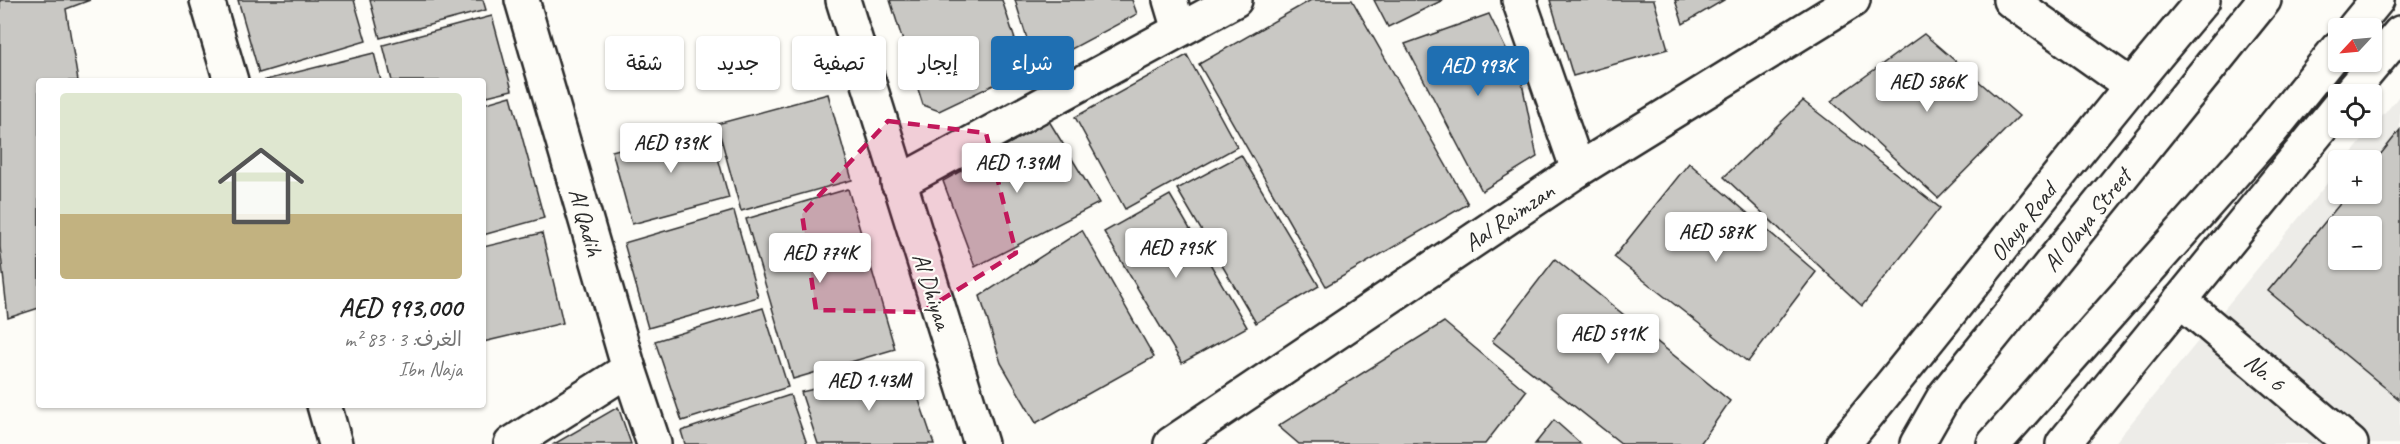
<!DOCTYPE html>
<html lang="ar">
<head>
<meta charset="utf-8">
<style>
  body { margin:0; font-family:Caveat,"Playpen Sans Arabic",sans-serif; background:#f2f2f2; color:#222; direction:rtl; height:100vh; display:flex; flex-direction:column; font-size:22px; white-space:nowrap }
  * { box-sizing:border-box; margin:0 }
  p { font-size:20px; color:#767676 }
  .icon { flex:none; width:33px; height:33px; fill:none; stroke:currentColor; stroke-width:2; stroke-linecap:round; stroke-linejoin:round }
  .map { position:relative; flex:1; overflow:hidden; direction:ltr }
  .panel { position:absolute; left:36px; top:78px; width:450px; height:330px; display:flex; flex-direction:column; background:#fff; border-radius:6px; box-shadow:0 2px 4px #0004; direction:rtl }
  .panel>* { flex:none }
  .hud { position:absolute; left:504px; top:36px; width:570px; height:54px; direction:rtl; display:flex; gap:12px }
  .needle { width:39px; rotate:244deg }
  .buttons { position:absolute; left:2328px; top:18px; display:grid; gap:12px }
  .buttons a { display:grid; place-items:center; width:54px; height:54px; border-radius:6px; background:#fff; box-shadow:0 2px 4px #0004; font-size:30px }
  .price { position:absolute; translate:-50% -51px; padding:0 14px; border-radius:6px; background:#fff; color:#222; font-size:20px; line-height:39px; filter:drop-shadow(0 2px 3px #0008) }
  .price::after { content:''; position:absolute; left:50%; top:36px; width:18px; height:14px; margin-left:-9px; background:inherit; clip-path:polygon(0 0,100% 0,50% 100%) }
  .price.current { background:#1f6fb2; color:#fff }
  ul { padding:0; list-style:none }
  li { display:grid; align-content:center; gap:12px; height:318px; padding:0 24px }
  li span { display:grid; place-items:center; height:186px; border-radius:6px; color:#555 }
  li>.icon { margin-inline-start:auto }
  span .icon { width:108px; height:108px; fill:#fffc; stroke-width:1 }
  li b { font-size:26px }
  .tag { padding:0 21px; border-radius:6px; background:#fff; box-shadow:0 2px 4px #0004; font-size:21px; line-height:54px }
  .tag.current { background:#1f6fb2; color:#fff }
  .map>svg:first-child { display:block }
  .built { fill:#edece8; fill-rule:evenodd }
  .building { fill:#c9c8c4; stroke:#2b2b2b; stroke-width:1.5; fill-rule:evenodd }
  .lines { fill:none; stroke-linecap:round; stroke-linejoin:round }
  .street-casing { stroke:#2b2b2b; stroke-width:38 }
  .primary-casing { stroke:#2b2b2b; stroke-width:38 }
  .street { stroke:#fdfcf7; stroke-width:33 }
  .primary { stroke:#fdfcf7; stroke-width:33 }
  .marked { fill:#c2185b; fill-opacity:0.2; stroke:#c2185b; stroke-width:4.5; stroke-dasharray:12 8; stroke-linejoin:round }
  .labels { text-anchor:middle; stroke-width:4.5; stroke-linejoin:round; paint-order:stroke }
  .street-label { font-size:24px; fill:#2b2b2b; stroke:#fdfcf7 }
</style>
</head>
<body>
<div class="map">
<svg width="2400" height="444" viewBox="0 0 2400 444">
  <rect width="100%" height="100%" fill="#fdfcf7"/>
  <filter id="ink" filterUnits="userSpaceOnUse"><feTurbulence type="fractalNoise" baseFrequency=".0167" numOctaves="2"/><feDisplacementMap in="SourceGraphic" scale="12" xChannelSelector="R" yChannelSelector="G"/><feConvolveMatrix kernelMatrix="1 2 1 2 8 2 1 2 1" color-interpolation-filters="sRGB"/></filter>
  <g filter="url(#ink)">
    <!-- built -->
    <path class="built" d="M 2400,95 L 2400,444 L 2114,444 L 2338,170 L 2338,194 L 2372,194 L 2372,160 L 2346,160 ZM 2338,226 L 2372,226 L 2372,260 L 2338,260 Z"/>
    <!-- building -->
    <g class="building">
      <path d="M 0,0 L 90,0 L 66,9 L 78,81 L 39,81 L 39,308 L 8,318 L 0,247 Z"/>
      <path d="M 238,0 L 354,0 L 366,41 L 259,73 Z"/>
      <path d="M 370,0 L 483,0 L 486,10 L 380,38 Z"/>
      <path d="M 890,0 L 1002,0 L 1025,70 L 939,111 L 923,105 Z"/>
      <path d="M 1015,0 L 1132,0 L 1137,14 L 1036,68 Z"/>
      <path d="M 1311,0 L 1352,0 L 1468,204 L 1326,286 L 1199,64 Z"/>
      <path d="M 1374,0 L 1443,0 L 1388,27 Z"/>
      <path d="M 1550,0 L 1654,0 L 1668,49 L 1573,76 Z"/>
      <path d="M 1675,0 L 1724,0 L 1683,24 Z"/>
      <path d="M 1489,14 L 1522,83 L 1537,157 L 1482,191 L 1405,44 Z"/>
      <path d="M 492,16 L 512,90 L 483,97 L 483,81 L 392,81 L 383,45 Z"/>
      <path d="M 1924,34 L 2019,116 L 1938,198 L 1831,101 Z"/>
      <path d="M 374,53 L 381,81 L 265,81 L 265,80 Z"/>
      <path d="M 1187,55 L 1237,147 L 1125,209 L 1075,117 Z"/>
      <path d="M 828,94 L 852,180 L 741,211 L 717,124 Z"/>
      <path d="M 511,96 L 544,218 L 483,235 L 483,104 Z"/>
      <path d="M 1803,101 L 1940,208 L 1862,306 L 1724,177 Z"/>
      <path d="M 1049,121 L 1099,203 L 975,267 L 943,181 Z"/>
      <path d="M 709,125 L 729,198 L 632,224 L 612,151 Z"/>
      <path d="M 2400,130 L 2400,400 L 2268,291 L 2348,194 L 2372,194 L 2372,165 ZM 2338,226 L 2372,226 L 2372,260 L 2338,260 Z"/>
      <path d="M 1241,155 L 1319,286 L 1256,323 L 1177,189 Z"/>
      <path d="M 1689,163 L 1816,272 L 1748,362 L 1614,257 Z"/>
      <path d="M 848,189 L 895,349 L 793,379 L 746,219 Z"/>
      <path d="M 1170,195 L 1247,327 L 1182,363 L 1104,232 Z"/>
      <path d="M 734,211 L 758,297 L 648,328 L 624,243 Z"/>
      <path d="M 1082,230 L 1154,357 L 1036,423 L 1001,363 L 980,296 Z"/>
      <path d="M 542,233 L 563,323 L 483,342 L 483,247 Z"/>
      <path d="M 1555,259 L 1730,401 L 1700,444 L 1622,444 L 1492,341 Z"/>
      <path d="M 763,308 L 788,387 L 682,421 L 655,341 Z"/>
      <path d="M 1444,322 L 1526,391 L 1485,444 L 1299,444 L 1278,426 Z"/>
      <path d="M 908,368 L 934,444 L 818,444 L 801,392 Z"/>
      <path d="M 790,395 L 807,444 L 685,444 L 681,431 Z"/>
      <path d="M 618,407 L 631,444 L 554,444 Z"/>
      <path d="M 1554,420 L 1581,444 L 1535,444 Z"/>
    </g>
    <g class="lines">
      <!-- street casing -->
      <g class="street-casing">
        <g id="street">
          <path d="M 207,0 L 231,81"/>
          <path d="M 522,0 L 629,369 L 654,444"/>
          <path d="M 843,0 L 981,444"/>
          <path d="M 1170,0 L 1179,30"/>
          <path d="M 1519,0 L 1578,170"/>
          <path d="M 2010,0 L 2130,85"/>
          <path d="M 898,183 L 1235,0"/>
          <path d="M 2180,300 L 2351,444"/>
          <path d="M 324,405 L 335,444"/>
          <path d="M 511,444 L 629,369"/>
          <path d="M 1171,444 L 1578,170 L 1853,0"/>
        </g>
      </g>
      <!-- primary casing -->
      <g class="primary-casing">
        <g id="primary">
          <path d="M 2354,28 L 2377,0"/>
          <path d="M 2349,94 L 2400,33"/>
          <path d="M 1843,444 C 1965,297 2079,145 2203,0"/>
          <path d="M 1917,444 L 1945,395 L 2264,0"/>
          <path d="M 1994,444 L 2270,132 L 2338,48"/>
          <path d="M 2063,444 L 2338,107"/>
        </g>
      </g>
      <!-- street -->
      <use href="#street" class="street"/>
      <!-- primary -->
      <use href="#primary" class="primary"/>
    </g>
  </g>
  <!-- marked area -->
  <path class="marked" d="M 888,121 L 986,133 L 1016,253 L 922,312 L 816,310 L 802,214 Z"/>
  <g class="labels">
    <!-- street labels -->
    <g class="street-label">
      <text transform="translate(1509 217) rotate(-34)" y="8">Aal Raimzan</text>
      <text transform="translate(2087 220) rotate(-51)" y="8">Al Olaya Street</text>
      <text transform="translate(586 222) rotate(74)" y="8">Al Qadih</text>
      <text transform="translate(2023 222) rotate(-52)" y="8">Olaya Road</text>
      <text transform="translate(932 291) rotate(72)" y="8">Al Dhiyaa</text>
      <text transform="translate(2265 372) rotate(40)" y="8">No. 6</text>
    </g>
  </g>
</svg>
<div class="buttons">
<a><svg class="needle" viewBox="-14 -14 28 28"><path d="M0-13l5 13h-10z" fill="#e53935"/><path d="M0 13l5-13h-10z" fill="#767676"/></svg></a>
<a><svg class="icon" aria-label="locate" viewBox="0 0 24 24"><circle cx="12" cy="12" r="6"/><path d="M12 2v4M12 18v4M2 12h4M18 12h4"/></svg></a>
<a>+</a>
<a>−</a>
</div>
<b class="price current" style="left:1478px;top:97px">AED 993K</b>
<b class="price" style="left:1927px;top:113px">AED 586K</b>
<b class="price" style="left:671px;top:174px">AED 939K</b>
<b class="price" style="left:1017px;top:194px">AED 1.39M</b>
<b class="price" style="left:1716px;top:263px">AED 587K</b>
<b class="price" style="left:1176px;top:279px">AED 795K</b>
<b class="price" style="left:820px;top:284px">AED 774K</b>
<b class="price" style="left:1608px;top:365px">AED 591K</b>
<b class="price" style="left:869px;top:412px">AED 1.43M</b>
<div class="hud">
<a class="tag current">شراء</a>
<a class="tag">إيجار</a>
<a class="tag">تصفية</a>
<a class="tag">جديد</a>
<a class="tag">شقة</a>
</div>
<section class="panel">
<ul>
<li><span style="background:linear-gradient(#dfe7d0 65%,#c2b280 0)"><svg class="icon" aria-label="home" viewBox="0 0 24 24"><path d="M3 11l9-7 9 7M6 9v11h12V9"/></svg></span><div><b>AED 993,000</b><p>الغرف: 3 · 83 m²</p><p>Ibn Naja</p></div></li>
</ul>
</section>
</div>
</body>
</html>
